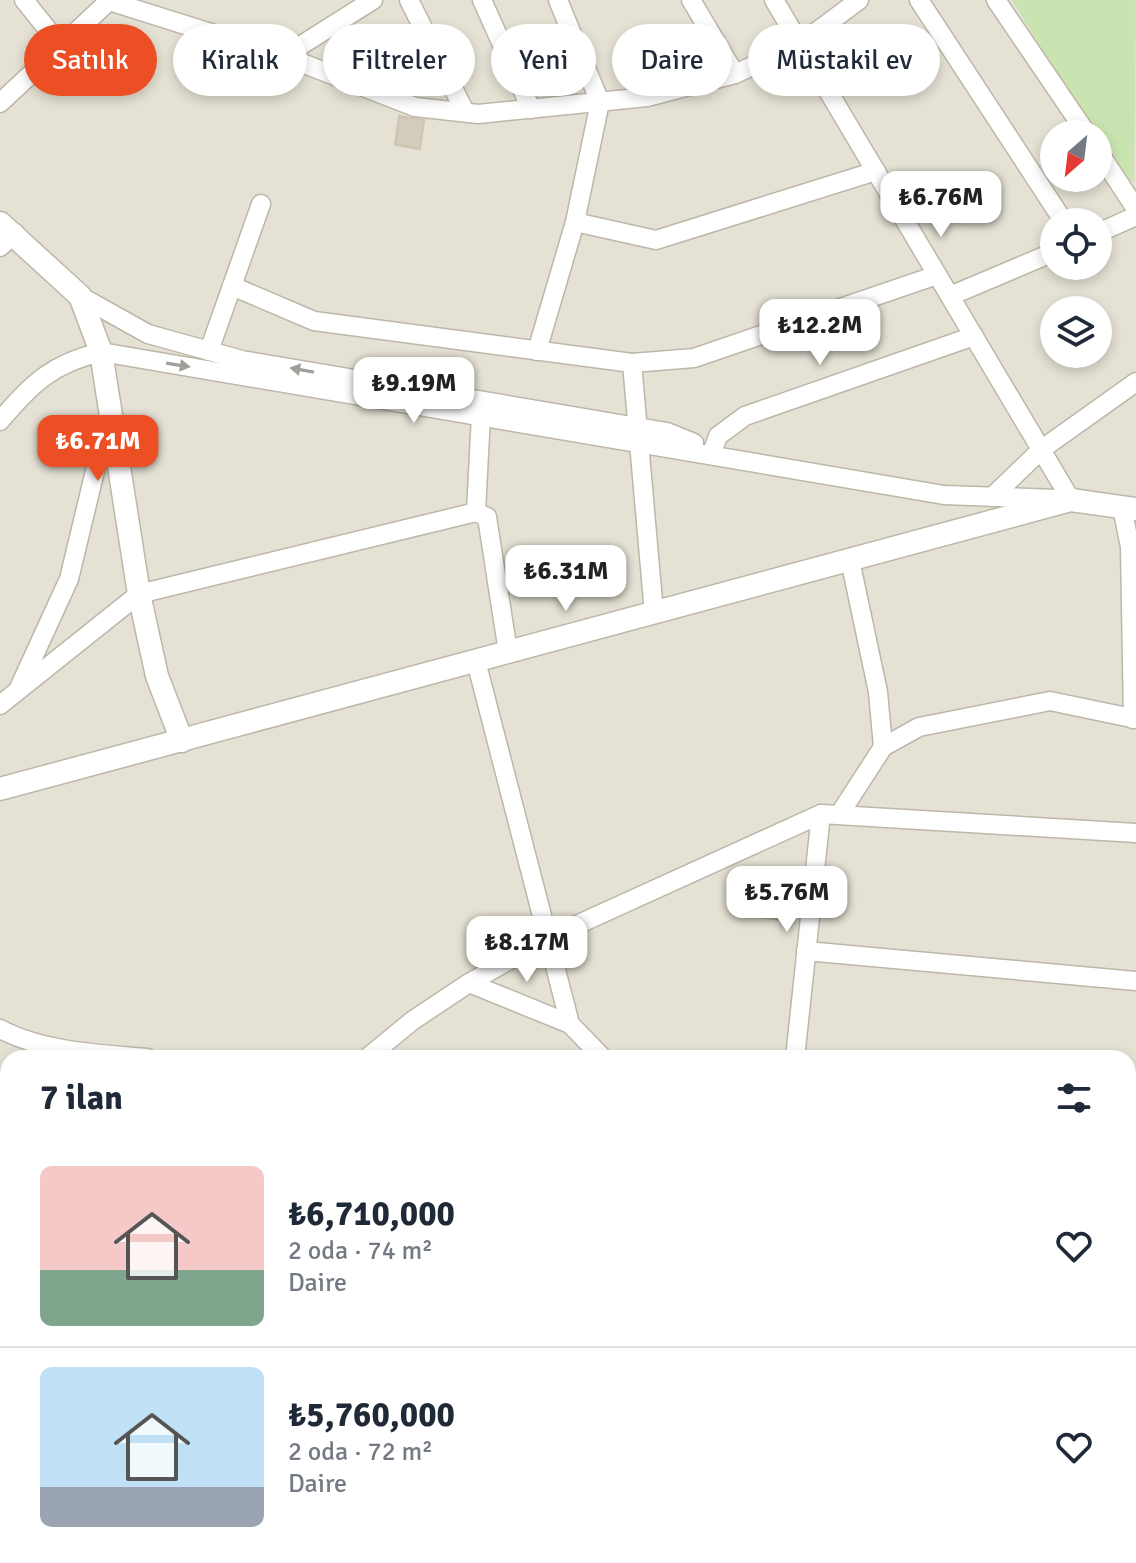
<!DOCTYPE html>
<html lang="tr">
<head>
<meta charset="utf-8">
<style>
  body { margin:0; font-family:Signika,sans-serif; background:#f6f6f7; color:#1f2937; height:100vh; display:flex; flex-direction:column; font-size:30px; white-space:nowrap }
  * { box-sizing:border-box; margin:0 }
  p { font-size:26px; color:#747a83 }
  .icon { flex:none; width:44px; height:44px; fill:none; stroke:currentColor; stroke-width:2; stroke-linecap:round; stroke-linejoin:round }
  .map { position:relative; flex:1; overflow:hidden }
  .drawer { position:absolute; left:0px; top:1050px; width:1136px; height:514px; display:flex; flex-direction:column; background:#fff; border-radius:24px 24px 0 0; box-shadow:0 4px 12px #0003 }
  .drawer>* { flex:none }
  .top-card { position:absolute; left:24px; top:24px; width:1088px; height:72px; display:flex; gap:16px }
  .needle { width:52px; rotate:208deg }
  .fabs { position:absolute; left:1040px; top:120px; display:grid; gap:16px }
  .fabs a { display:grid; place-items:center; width:72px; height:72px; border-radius:50%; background:#fff; box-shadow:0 4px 12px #0003; font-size:40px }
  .price { position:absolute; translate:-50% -68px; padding:0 18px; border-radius:16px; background:#fff; color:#222; font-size:26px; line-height:52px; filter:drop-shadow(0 2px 4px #0008) }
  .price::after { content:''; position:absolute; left:50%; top:48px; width:24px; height:18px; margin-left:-12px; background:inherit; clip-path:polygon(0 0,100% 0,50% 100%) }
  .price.current { background:#ec4f23; color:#fff }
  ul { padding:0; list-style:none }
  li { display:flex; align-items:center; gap:24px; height:200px; padding:0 40px }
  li+li { border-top:2px solid #e0e1e3 }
  li span { display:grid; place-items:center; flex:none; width:224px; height:160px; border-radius:12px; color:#555 }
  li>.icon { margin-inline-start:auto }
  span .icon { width:96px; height:96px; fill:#fffc; stroke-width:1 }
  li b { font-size:34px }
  h2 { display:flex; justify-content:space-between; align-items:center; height:96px; padding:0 40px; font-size:34px }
  .pill { padding:0 28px; border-radius:36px; background:#fff; box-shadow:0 4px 12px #0003; font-size:28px; line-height:72px }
  .pill.current { background:#ec4f23; color:#fff }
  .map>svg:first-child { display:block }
  .residential { fill:#e5e1d4; fill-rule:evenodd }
  .green { fill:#c9e4b1 }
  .building { fill:#d3cbbc; stroke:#cdc4b0; stroke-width:2 }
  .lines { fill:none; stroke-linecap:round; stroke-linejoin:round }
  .service-casing { stroke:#bdb7a9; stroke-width:12 }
  .minor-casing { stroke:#bdb7a9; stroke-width:21 }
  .tertiary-casing { stroke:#bdb7a9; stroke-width:25 }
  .service { stroke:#fff; stroke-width:9 }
  .minor { stroke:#fff; stroke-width:18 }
  .tertiary { stroke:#fff; stroke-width:22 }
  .oneway { fill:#a29f9a }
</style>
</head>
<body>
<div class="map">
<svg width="1136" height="1563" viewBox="0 0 1136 1563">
  <rect width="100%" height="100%" fill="#f2efe6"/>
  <!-- residential -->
  <path class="residential" d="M 0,0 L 1136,0 L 1136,1474 L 1128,1482 L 1128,1058 L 8,1058 L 8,1556 L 1052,1556 L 1045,1563 L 0,1563 ZM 1054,134 L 1098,134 L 1098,178 L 1054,178 ZM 1054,222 L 1098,222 L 1098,266 L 1054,266 ZM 1054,310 L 1098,310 L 1098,354 L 1054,354 Z"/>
  <!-- green -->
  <g class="green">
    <path d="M 1012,0 L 1136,0 L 1134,182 L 1120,177 L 1098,140 L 1098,134 L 1094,134 Z"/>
    <path d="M 32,1556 L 181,1556 L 190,1563 L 21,1563 Z"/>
  </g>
  <!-- building -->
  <g class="building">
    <path d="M 399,116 L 424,120 L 420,149 L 395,145 Z"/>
    <path d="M 760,871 L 797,874 L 793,921 L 756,917 Z"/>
  </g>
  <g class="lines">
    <!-- service casing -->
    <g class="service-casing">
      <path id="service" d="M 1128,1555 L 1136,1544"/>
    </g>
    <!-- minor casing -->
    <g class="minor-casing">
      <g id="minor">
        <path d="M 24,0 L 60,45"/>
        <path d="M 409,0 L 465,112"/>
        <path d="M 482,0 L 531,109"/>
        <path d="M 691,0 L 735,74"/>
        <path d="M 774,0 L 1071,500"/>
        <path d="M 919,0 L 1064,222"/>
        <path d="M 996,0 L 1087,134"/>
        <path d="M 109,1 L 284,56 L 415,107 L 478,114 L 647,97 L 735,74 L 800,44 L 859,0"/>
        <path d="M 284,56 L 373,0"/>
        <path d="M 0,103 L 110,0"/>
        <path d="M 1098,151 L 1136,209"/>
        <path d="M 575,222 L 656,240 L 876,171"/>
        <path d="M 1098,233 L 1136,216"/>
        <path d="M 0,247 L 15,233"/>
        <path d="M 232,286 L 314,321 L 632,363 L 694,358 L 937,275"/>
        <path d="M 80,296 L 148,334 L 242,360 L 667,432 L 694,443"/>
        <path d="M 950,296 L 1054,252"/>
        <path d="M 209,351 L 261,204"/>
        <path d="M 537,351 L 575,222 L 600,102 L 558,0"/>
        <path d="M 632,363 L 654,613"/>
        <path d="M 0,421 C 31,384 53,363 101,352 L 944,495 L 1057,499"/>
        <path d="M 713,450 L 718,436 L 745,416 L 974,336"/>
        <path d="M 992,497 L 1042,449 L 1136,382"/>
        <path d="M 1122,507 L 1130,547 L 1133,719"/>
        <path d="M 476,512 L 487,517 L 508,652"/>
        <path d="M 850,560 L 878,692 L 883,747"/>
        <path d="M 476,661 L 570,1024 L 603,1058"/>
        <path d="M 19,688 L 69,579 L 108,417"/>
        <path d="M 0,705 L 139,594 L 476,512 L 481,415"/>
        <path d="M 839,815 L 883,747 L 919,727 L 1050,701 L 1136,719"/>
        <path d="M 806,951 L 1136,981"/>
        <path d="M 469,983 L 570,1024"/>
        <path d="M 0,1029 C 43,1052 100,1054 147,1058"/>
        <path d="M 367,1058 L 412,1021 L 469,983 L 548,938 L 821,814 L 1136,833"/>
        <path d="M 795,1058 L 821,814"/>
        <path d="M 1128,1121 L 1136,1093"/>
        <path d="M 1128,1164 L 1136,1139"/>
        <path d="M 0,1178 L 8,1183"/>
        <path d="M 0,1462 L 8,1462"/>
        <path d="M 0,1479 L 8,1492"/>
        <path d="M 1128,1497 L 1136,1501"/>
        <path d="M 436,1556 L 443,1563"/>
        <path d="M 455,1563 L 463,1556"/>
        <path d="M 638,1563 L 645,1556"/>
        <path d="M 820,1563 L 823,1556"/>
      </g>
    </g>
    <!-- tertiary casing -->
    <g class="tertiary-casing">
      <g id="tertiary">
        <path d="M 0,223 L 80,296 L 101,352 L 139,594 L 157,676 L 182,741"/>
        <path d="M 0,789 L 1071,500 L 1136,509"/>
      </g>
    </g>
    <!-- service -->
    <use href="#service" class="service"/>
    <!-- minor -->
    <use href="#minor" class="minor"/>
    <!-- tertiary -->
    <use href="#tertiary" class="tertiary"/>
  </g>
  <!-- one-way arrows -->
  <defs><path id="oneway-solid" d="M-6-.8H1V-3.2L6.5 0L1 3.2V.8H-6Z" transform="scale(2)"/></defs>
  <g class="oneway">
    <use href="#oneway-solid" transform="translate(178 365) rotate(9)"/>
    <use href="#oneway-solid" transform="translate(302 370) rotate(-170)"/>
  </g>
</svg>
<div class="fabs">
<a><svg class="needle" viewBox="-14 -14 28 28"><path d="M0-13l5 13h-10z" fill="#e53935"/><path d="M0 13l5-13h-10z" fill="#747a83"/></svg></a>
<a><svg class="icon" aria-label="locate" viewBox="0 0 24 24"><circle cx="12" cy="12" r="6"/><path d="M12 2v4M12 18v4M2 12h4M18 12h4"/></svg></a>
<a><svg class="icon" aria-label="layers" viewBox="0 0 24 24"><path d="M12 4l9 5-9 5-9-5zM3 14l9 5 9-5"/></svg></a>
</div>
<b class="price" style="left:941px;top:239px">₺6.76M</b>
<b class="price" style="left:820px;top:367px">₺12.2M</b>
<b class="price" style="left:414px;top:425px">₺9.19M</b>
<b class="price current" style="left:98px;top:483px">₺6.71M</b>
<b class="price" style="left:566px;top:613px">₺6.31M</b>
<b class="price" style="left:787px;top:934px">₺5.76M</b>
<b class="price" style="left:527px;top:984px">₺8.17M</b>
<div class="top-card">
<a class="pill current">Satılık</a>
<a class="pill">Kiralık</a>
<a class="pill">Filtreler</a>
<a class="pill">Yeni</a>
<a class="pill">Daire</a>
<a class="pill">Müstakil ev</a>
</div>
<section class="drawer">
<h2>7 ilan<svg class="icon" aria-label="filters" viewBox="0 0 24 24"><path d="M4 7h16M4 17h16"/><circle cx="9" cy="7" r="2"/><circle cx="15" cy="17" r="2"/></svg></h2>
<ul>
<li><span style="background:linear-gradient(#f6c9c9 65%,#7fa58c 0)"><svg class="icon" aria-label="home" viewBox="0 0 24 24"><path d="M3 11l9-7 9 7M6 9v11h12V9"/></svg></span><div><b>₺6,710,000</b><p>2 oda · 74 m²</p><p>Daire</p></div><svg class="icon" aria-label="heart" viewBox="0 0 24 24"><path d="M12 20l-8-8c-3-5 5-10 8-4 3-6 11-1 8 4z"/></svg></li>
<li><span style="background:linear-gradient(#bfe0f5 75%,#9aa5b1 0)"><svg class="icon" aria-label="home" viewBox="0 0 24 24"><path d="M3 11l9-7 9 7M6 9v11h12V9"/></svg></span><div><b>₺5,760,000</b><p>2 oda · 72 m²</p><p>Daire</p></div><svg class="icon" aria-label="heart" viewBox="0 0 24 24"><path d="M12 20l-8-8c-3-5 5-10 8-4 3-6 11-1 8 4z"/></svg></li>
</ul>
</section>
</div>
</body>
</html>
